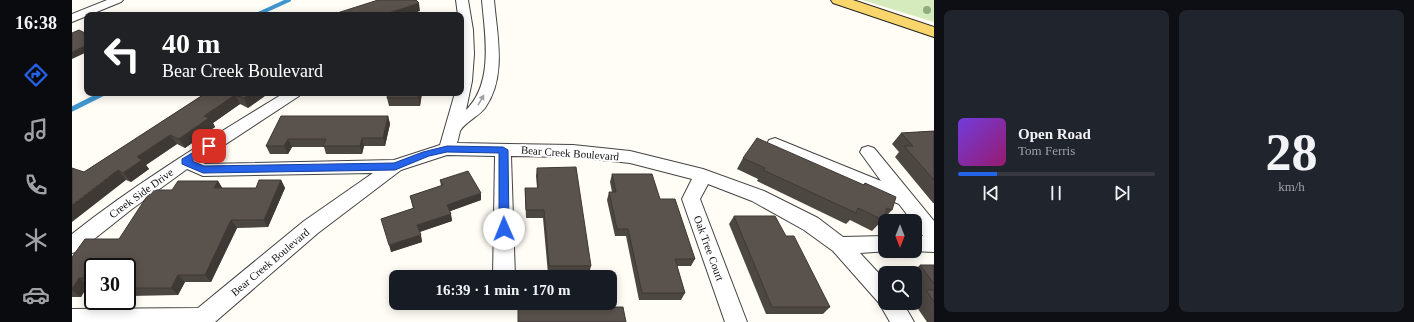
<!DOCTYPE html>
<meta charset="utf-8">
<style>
body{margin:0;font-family:Georgia,serif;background:#20242c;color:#f1f3f6;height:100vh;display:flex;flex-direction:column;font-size:15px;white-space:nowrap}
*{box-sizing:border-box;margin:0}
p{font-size:13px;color:#9ea1a6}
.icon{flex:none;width:22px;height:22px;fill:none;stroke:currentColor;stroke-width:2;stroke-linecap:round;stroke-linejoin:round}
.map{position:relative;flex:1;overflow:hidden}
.panel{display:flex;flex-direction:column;gap:10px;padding:10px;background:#0d0f14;width:480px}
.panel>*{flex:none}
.top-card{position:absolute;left:12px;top:12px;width:380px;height:84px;border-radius:8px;box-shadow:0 2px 10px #0003;background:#202124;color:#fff;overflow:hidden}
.needle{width:26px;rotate:180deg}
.fabs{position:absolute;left:806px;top:214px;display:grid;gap:8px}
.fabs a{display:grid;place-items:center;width:44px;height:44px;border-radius:8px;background:#171b24;box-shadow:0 2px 10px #0003;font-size:20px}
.speed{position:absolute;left:12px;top:258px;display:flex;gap:8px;font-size:20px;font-weight:700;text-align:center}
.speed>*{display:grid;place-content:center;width:52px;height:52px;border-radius:50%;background:#171b24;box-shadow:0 2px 10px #0003;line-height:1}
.speed .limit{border:2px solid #111;border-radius:6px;background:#fff;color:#111}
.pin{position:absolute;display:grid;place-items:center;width:34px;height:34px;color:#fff;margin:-17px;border-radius:8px;box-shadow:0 2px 6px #0006}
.me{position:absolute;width:44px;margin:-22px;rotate:359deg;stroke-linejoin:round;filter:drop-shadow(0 0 3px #0008)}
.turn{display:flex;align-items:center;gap:14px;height:84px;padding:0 12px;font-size:18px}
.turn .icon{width:52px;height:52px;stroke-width:2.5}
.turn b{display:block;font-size:28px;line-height:34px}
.panel .widget{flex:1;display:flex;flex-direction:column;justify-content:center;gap:6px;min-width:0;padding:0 14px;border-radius:8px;background:#20242c}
.panel .dial{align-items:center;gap:0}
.dial b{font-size:52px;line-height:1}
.song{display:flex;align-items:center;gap:12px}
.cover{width:48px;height:48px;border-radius:6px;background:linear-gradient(135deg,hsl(260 70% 55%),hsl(320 70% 35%))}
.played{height:4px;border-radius:2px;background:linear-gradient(90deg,#2563eb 20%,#363941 20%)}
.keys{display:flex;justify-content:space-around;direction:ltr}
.panel .tiles{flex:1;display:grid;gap:10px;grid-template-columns:repeat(2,1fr)}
.trip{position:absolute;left:317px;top:270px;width:228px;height:40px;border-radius:8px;background:#171b24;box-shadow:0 2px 10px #0003;font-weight:700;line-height:40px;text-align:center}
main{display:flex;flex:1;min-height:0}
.menu{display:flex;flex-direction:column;width:72px;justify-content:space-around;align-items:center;background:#090b0e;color:#9ea1a6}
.menu .icon{width:28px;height:28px}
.menu .selected{color:#2563eb}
.menu b{font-size:18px;color:#f1f3f6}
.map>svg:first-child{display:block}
.green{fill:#d5ebbd}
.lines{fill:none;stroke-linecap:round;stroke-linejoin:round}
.stream-far1{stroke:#3f96cf;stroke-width:4}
.stream{stroke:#3f96cf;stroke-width:5}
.minor-casing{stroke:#444;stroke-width:2}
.major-casing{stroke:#222;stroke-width:2}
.minor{fill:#fff;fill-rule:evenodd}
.major{fill:#f9d66b;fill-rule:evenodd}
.tree{fill:#8dad7f}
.wall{fill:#4d4742}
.shaded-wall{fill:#3f3936}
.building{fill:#5a524d;stroke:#3f3936}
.oneway{fill:#a0a0a0}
.route{fill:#2563eb;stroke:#184099}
.labels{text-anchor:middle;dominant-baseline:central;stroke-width:4;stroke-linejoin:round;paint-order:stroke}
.street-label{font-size:11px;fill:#111;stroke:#fff}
</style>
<main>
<nav class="menu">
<b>16:38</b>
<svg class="icon selected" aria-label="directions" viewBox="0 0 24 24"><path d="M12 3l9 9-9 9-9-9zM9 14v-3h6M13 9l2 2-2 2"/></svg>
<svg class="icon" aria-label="music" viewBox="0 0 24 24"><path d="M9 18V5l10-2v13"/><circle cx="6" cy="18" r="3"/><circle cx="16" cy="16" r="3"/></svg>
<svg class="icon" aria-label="phone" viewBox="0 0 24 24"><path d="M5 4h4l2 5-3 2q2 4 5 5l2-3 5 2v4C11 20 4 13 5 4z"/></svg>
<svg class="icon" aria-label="climate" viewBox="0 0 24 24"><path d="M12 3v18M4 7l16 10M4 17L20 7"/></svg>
<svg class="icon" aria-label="car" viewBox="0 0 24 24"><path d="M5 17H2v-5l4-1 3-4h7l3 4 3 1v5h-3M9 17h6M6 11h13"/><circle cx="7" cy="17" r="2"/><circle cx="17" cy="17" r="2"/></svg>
</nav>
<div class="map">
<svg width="862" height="322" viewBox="0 0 862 322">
<rect width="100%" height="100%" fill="#fffdf5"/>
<!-- green -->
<path class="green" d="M790,0H862V22Z"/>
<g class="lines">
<!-- stream-far1 -->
<path class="stream-far1" d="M184,15L217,0"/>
<!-- stream -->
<path class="stream" d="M0,109L32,93"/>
<!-- minor casing -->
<g class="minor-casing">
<g id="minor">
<path d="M35,0H51L49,2L0,22V14Z"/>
<path d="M384,0H396L401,30L402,54L400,81L394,110C422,83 413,35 410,0H422C425,35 435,77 413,108C406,117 393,122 388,131C387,135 386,140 385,143L501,145L558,151L631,169L692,191L746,218L771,237L813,236V251H817L788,253L813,280V303H831L842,322H818L807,303L761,251L732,230L680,201L636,184L628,199L675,322H653L610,199L620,179L558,163L501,157L439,156L443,277H421L423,156L375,155L329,170L246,233L143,322H0V309L126,308L232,221L301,173L131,176L115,169L60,209L7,251L0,253V234C67,181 139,138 212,93H229L227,96L128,161L133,164L322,160L368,145L383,93H389V15H386Z"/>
<path d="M703,138L809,181L788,152L790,148L796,146L802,148L862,221V252L839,251H843V236H851L843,225V221H840L827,204L697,148L695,144L697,140Z"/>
</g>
</g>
<!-- major casing -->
<g class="major-casing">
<path id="major" d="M759,0H781L862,27V37L761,3Z"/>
</g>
<!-- minor -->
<use href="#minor" class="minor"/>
<!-- major -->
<use href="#major" class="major"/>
</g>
<!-- trees -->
<circle class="tree" cx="855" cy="10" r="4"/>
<!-- wall -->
<g class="wall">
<path d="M134,93H197L176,108L168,104L141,123L143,127L113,148L105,144L74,165L77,169L59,182L54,180L12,172Z"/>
<path d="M310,93H350L348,106H317L315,98L316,95H310Z"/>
<path d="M209,116H316L318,124L313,146H292L290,154H254L252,147H220L216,154H198L194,146Z"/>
<path d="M862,131V203H861L823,157L827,152L820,144L829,133Z"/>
<path d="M671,158L791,185L793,183L820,210L800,231L778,220L774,224L685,181L686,179L665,169Z"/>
<path d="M465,168L519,266L517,274H476L471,218H454L453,196V188H465L464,176Z"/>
<path d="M540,174L588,199L623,259L619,266H605L613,293L609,300H567L554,236H543L535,200L537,192H540L538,182Z"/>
<path d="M209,180L213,188L196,227L165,228L139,282H113L106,295L59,296L55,292V267H21V285H16L9,297H0V257L47,239L146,181L150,188H184Z"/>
<path d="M368,180L409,200L378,211L380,221L348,232L350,242L319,252L341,209L338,196L369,186Z"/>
<path d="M662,216L714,236L758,307L751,314H694L657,224Z"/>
<path d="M848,265H862V322H855L842,303H843V298L848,294L843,286V273H839Z"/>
</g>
<!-- shaded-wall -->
<g class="shaded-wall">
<path d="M347,3L348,11L337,15H310Z"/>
<path d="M15,45V52L0,59V52Z"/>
<path d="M179,93H197L176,108L172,98Z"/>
<path d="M347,93H350L348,106L346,98Z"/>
<path d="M163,95L168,104L141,123L143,127L113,148L107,139L132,116Z"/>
<path d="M316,116L318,124L313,146L311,138Z"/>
<path d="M98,135L105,144L74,165L77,169L59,182L51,173L65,157Z"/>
<path d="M290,138L292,146L290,154L288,146Z"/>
<path d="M216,139L220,147L216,154L212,146Z"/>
<path d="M46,170L54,180L0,222V205Z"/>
<path d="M209,180L213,188L196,227L192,220Z"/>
<path d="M146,181L151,189L142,188Z"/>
<path d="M409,193V200L376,212L375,205Z"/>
<path d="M379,214L380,221L347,232L345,225Z"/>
<path d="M159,220L165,228L139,282L133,275Z"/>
<path d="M349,235L350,242L319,252L317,245Z"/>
<path d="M106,275L113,282L106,295L99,288Z"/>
<path d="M7,278L16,285L9,297L0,290V289Z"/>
</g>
<!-- building -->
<g class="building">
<path d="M306,0H344L347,3L310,15H259Z"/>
<path d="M7,30L15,34V45L0,52V33Z"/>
<path d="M134,93H179L172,98L163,95L132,116L137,118L107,139L98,135L65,157L70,160L51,173L46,170L0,205V168L12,172Z"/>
<path d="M316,93H347L346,98H315Z"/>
<path d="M209,116H316L311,138H290L288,146H251L254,139H216L212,146H194Z"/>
<path d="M862,131V180L832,146H841L829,133Z"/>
<path d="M685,138L792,185L793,183L824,197L820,210L815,208L811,220L786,208L784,213L691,170L693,168L671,158Z"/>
<path d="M504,167L519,266H477L472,210H454L453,188H466L465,168Z"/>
<path d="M396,171L409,193L375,205L379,214L345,225L349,235L317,245L309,219L342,208L338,196L371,185L368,180Z"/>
<path d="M540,174H580L588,199H603L623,259H603L613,293H570L556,229H545L537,192H544Z"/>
<path d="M187,180H209L192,220H159L133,275H106L99,288H55V282L58,278H55V267H21V278H7L0,289V257L13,239H47L79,190H100L106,181H146L142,188H184Z"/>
<path d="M662,216H703L714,236H722L758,307H700Z"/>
<path d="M848,265H862V284Z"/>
<path d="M854,290H862V302Z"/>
<path d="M446,307H551L554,322H446Z"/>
</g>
<!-- one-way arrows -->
<defs><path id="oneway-solid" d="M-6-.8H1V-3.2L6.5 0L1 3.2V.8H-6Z"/></defs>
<use class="oneway" href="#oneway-solid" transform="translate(409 100) rotate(-60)"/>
<!-- route -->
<path class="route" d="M137,143L141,146L140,148L120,161L132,166L322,163L351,152L375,146L431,147L436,150L437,229L432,234L427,229V153L375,152L357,156L323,170L131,173L110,164V159Z"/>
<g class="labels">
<!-- street labels -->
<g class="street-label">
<text transform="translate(498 153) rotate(4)">Bear Creek Boulevard</text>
<text transform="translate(69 193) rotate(-36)">Creek Side Drive</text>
<text transform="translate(637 248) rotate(70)">Oak Tree Court</text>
<text transform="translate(198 262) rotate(-40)">Bear Creek Boulevard</text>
</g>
</g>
</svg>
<div class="fabs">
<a><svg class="needle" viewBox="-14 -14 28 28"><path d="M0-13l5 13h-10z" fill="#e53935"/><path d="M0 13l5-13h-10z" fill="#9ea1a6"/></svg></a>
<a><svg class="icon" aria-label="search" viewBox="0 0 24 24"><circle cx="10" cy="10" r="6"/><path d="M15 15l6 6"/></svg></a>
</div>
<div class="speed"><div class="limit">30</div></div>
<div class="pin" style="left:137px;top:146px;background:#d93025"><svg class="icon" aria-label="arrive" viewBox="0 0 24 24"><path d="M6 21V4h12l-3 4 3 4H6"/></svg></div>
<svg class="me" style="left:432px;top:229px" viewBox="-20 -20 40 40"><circle r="19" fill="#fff"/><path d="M0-13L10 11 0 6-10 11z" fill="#2563eb"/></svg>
<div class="trip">16:39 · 1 min · 170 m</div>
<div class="top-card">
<div class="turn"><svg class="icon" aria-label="left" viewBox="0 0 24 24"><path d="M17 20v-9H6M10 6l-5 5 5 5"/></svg><div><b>40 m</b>Bear Creek Boulevard</div></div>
</div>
</div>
<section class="panel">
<div class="tiles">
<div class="widget">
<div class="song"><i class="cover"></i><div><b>Open Road</b><p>Tom Ferris</p></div></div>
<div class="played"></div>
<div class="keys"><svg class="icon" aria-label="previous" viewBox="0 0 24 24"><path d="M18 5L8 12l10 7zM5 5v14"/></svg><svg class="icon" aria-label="pause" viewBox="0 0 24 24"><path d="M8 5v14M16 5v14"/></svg><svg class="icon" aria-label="next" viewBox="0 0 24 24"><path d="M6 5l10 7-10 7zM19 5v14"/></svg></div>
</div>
<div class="widget dial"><b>28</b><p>km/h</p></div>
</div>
</section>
</main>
